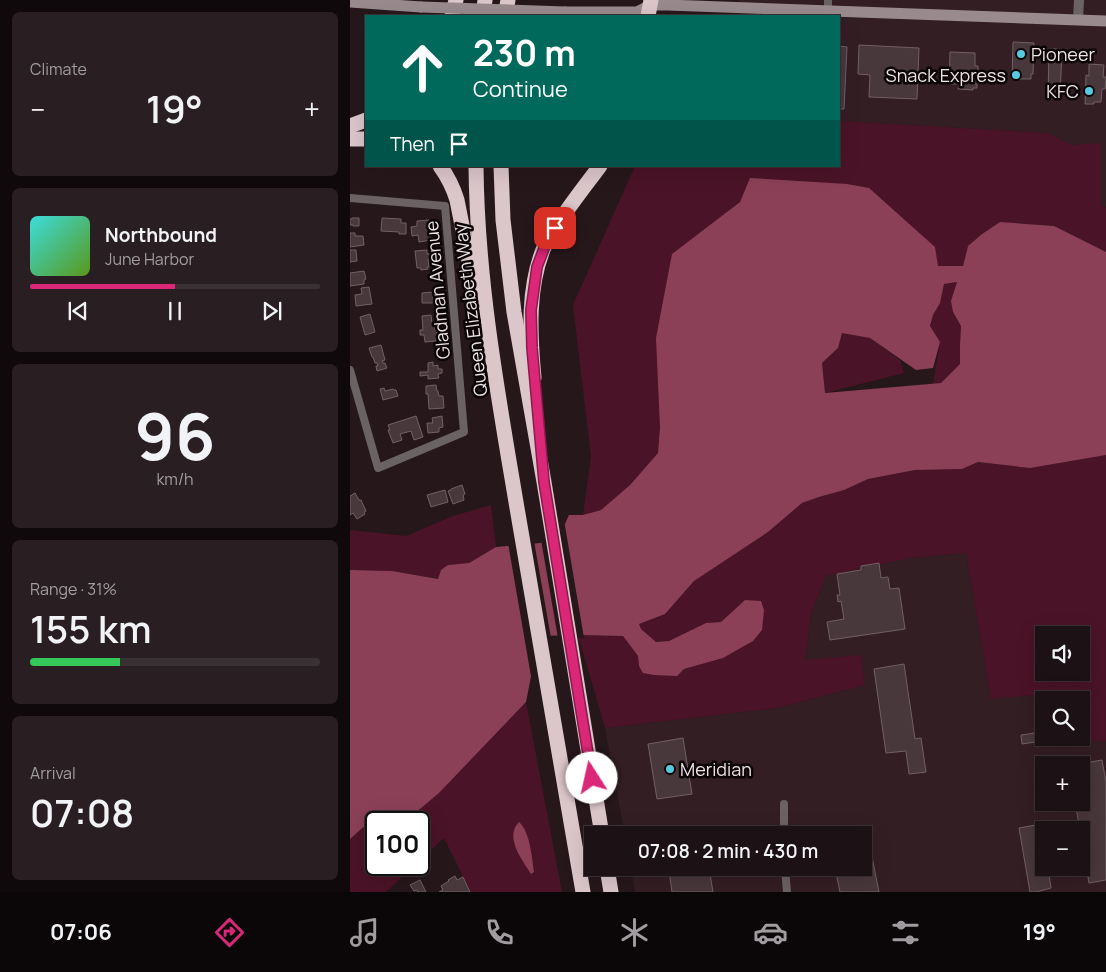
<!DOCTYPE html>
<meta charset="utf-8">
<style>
body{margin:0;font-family:Manrope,sans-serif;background:#291f22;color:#f1f3f6;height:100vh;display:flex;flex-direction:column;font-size:19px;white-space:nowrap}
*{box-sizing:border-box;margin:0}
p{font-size:16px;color:#a09da0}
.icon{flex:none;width:28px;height:28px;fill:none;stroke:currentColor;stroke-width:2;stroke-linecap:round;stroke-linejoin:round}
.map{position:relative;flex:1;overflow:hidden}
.details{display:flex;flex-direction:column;gap:12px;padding:12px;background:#0f090b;width:350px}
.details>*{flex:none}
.guide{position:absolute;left:15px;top:15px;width:475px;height:152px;border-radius:0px;box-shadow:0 5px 20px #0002,0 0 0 1px #3a3134;background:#00695c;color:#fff;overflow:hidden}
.tools{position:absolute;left:685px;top:626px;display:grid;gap:10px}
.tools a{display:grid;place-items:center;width:55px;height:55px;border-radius:0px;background:#1c1114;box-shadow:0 5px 20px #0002,0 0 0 1px #3a3134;font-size:25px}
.speed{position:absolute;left:15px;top:811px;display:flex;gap:10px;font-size:25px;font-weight:700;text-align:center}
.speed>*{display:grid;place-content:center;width:65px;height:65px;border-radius:50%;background:#1c1114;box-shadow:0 5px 20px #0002,0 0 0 1px #3a3134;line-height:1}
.speed .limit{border:2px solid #111;border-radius:8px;background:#fff;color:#111}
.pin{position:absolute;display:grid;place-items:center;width:42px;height:42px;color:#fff;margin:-21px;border-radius:10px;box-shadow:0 2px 8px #0006}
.me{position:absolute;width:55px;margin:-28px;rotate:350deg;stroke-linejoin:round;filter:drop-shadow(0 0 4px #0008)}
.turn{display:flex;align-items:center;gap:18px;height:105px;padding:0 25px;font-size:22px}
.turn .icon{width:65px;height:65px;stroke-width:2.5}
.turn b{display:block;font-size:35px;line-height:42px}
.then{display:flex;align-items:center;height:48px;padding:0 25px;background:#0003;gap:10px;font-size:19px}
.big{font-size:38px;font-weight:600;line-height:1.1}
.details .tile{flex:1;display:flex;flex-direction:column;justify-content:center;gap:8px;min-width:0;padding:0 18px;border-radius:8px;background:#291f22}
.details .dial{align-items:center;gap:0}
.dial b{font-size:65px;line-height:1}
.song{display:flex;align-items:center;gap:15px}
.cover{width:60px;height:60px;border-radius:8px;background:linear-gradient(135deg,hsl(180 70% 55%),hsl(90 70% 35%))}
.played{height:5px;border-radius:2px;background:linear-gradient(90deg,#db2777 50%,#3a3134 50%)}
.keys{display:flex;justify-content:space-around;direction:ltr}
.heat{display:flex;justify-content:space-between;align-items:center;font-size:28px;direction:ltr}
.charge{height:8px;border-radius:4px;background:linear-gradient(90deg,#34c759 31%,#3a3134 0)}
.trip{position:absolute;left:234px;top:826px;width:288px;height:50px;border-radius:0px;background:#1c1114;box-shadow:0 5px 20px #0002,0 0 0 1px #3a3134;font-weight:600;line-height:50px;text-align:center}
.tab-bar{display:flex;height:80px;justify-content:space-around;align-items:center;background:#0b0708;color:#a09da0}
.tab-bar .icon{width:35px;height:35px}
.tab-bar .selected{color:#db2777}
.tab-bar b{font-size:22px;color:#f1f3f6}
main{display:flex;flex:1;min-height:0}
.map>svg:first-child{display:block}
.built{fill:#331e23;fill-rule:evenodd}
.green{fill:#4b1327;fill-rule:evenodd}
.water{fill:#8b4057;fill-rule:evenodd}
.pier{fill:#26171b}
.building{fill:#48373b;stroke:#726064}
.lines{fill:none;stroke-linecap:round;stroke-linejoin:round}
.minor{stroke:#6b6264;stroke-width:8}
.tertiary{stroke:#6b6264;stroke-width:10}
.secondary{stroke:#988a8d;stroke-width:11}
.motorway{stroke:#dbc6ca;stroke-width:15}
.secondary-bridge{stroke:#988a8d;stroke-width:11}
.route-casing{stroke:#8e194d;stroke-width:12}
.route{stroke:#db2777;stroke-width:9}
.poi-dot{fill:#56c9e0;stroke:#0b0506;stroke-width:2}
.labels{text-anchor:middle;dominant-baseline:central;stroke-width:5;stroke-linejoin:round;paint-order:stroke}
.poi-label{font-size:18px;fill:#ede2e5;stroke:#0b0506;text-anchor:start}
.street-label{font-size:18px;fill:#ede2e5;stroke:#0b0506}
</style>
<main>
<section class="details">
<div class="tile"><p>Climate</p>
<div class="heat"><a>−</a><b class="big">19°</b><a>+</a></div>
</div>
<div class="tile">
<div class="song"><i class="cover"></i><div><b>Northbound</b><p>June Harbor</p></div></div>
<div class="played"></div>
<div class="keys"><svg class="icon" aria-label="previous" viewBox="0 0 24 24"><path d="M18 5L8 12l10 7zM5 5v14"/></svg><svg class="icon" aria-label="pause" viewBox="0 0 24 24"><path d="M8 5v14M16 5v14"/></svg><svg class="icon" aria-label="next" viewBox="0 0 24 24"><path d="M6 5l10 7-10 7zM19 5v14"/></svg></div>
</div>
<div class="tile dial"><b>96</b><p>km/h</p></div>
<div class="tile"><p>Range · 31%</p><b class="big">155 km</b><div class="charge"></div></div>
<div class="tile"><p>Arrival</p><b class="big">07:08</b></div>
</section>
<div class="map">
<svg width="756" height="892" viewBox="0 0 756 892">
<rect width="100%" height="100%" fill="#26171b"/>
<!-- built -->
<g class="built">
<path d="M389,0H756V208L751,205L750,144L722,145L697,133L489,121V16H392Z"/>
<path d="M616,553L641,698L695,694L699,700H694V738H722L724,740L756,741V892H285L281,868H512V835H275L255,728L427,708L515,685L511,655L455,661L461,613L476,576L560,558ZM694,765H731V802H694ZM694,830H731V868H694Z"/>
</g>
<!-- green -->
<g class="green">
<path d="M489,121L697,133L722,145L751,143V205L756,208V252L704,226L650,222L632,234L618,246L613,266H588L400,178L390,202L322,255L308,453L280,485L251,510L233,515L241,457L223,305L285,166H489Z"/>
<path d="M607,282L603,312L611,326L610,345V364L591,383L583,384L590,342L580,326L583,315L590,303L594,284Z"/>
<path d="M492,332L520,338L550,360L554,373L475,393L472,363L488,348Z"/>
<path d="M756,455V741L724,740L722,738H731V700H699L694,694L641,699L616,553L560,558L476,576L461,613L455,660L511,655L515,685L427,708L255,728L228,635L273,636L288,656L289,666L327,676L334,669L373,658L395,600L371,622L356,623L319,641L306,642L291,629L289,624L315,614L344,581L418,532L452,503L469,497L494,490L518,479L565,470L612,469L628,462L680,468ZM694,635H731V672H694Z"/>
<path d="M141,505L146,547L119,563L98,565L89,579L42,571L0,570V530L56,536L103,516Z"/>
<path d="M176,702L212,892H121L94,838L69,861V822H26V865H65L36,892H0V839L19,822L64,814L89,793Z"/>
</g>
<!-- water -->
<g class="water">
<path d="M400,178L497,184L519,188L585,247L588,266H613L618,246L632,234L650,222L704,226L756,252V455L680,468L628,462L612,469L565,470L518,479L494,490L469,497L452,503L418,532L344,581L315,614L289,624L291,629L306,642L319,641L356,623L371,622L395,600L411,601L414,610L412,630L403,641L373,658L334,669L327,676L304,675L293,673L289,666L288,656L273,636L228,635L189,636L176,702L89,793L64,814L19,822L0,839V570L42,571L88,579L91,570L98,565L119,563L146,547L190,543L209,537L219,515H233L251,510L280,485L308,453L310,427L306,338L322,254L390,202ZM607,282L601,301L603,312L611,326L610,345V364L591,383L475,393L472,363L488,348L492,333L520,338L566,370L583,368L590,342L580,326L583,315L590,303L594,284Z"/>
<path d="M169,822C180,831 182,858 184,872L181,874C172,860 154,837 169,822Z"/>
</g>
<!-- pier -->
<g class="pier">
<path d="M214,520L234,638H208L191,540L207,535Z"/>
<path d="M184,541L201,638L191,639L182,682L158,543Z"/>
</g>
<!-- building -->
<g class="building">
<path d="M663,42L684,43L683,74H681V79H662Z"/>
<path d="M509,45L569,48L567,99L519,97L520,75L508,74Z"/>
<path d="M489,46L497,47L494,109H489Z"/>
<path d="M699,49H712L710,98H698Z"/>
<path d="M600,52L625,53V66H628V73H625V84H627V88H623V90L608,89L609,84H599Z"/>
<path d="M739,64L754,65L753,77H756L755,89H752L751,102H744V104H735L736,75L739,76Z"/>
<path d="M2,218H9V226H3V225H0V219H2Z"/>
<path d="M32,218L51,219V223H56V234H49V232L31,231Z"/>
<path d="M79,220L81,240L69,242L68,235L62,236L61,227L67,226V221Z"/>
<path d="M0,233H5V236H13L14,245L0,247Z"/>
<path d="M0,250H6L7,261L0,262Z"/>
<path d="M77,250V254H80V259H78L79,267H77L78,269L71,270V268H67L65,251Z"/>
<path d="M14,271L16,279L14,280V284L0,286V273Z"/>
<path d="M19,287L22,304L6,306L5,295L12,294L11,288Z"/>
<path d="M83,292V303H72V293Z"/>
<path d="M20,314L25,332L15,335L10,317Z"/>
<path d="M81,315L82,323H85V330H87L86,341L75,342L74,335H70V330H73L72,316Z"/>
<path d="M31,345L35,360L32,361L33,363H35L37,368L27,371L26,366H28L27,363H25L23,357H22L19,348Z"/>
<path d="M83,362V366L88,365V369H92V373L88,374L89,378L78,379V375L70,376V372H78V363Z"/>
<path d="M86,385L87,391H88L89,396H93L94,408L79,409L78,394H76V386Z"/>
<path d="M34,388L35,391L43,389L44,390H46L48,396L33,400L30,389Z"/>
<path d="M66,416L73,437L64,440L61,431L50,434L52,440L43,443L38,430H40L38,425Z"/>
<path d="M92,416L93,427L89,428V432L78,433L77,423H83L82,418Z"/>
<path d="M112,485L115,494L113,495L114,500L103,504L98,491L101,490V489Z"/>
<path d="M95,490L98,502L81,507L77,495Z"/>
<path d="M5,493L9,500H11L16,511L14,512L15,514L7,519L3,513L0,515V496Z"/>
<path d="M529,563L531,578L538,577L540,589L549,588L555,629L480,640L477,622L494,619L491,601L488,602L487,595H490L487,574L511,570V566Z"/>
<path d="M554,664L565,739L571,738L576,772L559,774L556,751L536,753L524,669Z"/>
<path d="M691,732L692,741L672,744L671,735Z"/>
<path d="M333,738L342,794L307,799L298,744Z"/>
<path d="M752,760L756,782V880L739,883L731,837V830H730L725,802H731V765H723Z"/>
<path d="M691,824L694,842V868H698L701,888L686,892H680L669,828Z"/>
<path d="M519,842L529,892H490L485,868H512V843Z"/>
<path d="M338,868H359L363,892H322L319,871Z"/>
<path d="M712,868H726L727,872L713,875Z"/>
<path d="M105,876L107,880L113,877L120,892H89L93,890L91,886L99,881L98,880Z"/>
<path d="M70,880L76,892H68L67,890L64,891L60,885Z"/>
</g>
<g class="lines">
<!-- minor -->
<g class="minor">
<path d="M478,10V0"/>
<path d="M0,198L95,206L114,432L28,468L0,370"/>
<path d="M434,804V835"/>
<path d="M435,868L437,892"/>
</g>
<!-- tertiary -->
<path class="tertiary" d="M728,20L729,0"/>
<!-- secondary -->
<g class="secondary">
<path d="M0,2L71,7"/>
<path d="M215,12H287L301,5H317L756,21"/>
</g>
<!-- motorway -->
<g class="motorway">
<path d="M102,16L106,0"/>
<path d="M133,16L135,0"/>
<path d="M155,16L158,0"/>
<path d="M298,16L301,0"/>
<path d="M0,126L16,120"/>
<path d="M0,139H16"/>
<path d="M90,166C98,177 103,187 107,200L127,301"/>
<path d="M126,166C127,281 148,395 167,508C188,636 210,764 233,892"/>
<path d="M151,166L153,220L164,312L194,482L252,835"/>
<path d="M184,378C180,334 177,286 195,245C198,238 203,232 207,225C220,205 235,186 250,166"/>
<path d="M257,868L261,892"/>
</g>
<!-- secondary-bridge -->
<path class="secondary-bridge" d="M71,7L215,12"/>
</g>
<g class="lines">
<!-- route casing -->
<g class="route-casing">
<path id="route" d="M205,228L196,243L187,267L181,310L182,348L194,482L242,778"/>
</g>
<!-- route -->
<use href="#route" class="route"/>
</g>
<!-- markers -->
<g class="poi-dot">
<circle cx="671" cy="54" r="5"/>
<circle cx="666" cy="75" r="5"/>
<circle cx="739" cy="91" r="5"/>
<circle cx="320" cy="769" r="5"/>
</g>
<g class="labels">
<!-- poi labels -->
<g class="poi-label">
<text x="681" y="54">Pioneer</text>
<text x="656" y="75" text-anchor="end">Snack Express</text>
<text x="729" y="91" text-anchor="end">KFC</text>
<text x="330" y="769">Meridian</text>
</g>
<!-- street labels -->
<g class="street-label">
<text transform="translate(87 290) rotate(-95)">Gladman Avenue</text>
<text transform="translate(120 310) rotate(-97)">Queen Elizabeth Way</text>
</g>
</g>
</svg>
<div class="tools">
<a><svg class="icon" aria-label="sound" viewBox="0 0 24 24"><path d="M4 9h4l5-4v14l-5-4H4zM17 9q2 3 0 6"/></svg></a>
<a><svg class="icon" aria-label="search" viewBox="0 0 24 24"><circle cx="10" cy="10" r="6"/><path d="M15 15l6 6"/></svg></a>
<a>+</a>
<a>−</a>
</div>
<div class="speed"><div class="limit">100</div></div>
<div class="pin" style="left:205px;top:228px;background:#d93025"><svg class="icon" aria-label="arrive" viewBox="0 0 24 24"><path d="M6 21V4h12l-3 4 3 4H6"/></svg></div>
<svg class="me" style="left:242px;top:778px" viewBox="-20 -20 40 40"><circle r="19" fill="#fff"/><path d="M0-13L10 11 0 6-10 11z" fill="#db2777"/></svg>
<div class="trip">07:08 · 2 min · 430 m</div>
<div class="guide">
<div class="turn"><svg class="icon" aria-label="ahead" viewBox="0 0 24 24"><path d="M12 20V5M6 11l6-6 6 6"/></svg><div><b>230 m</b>Continue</div></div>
<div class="then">Then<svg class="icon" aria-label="arrive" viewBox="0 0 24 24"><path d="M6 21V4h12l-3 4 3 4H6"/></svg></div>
</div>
</div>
</main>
<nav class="tab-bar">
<b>07:06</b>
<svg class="icon selected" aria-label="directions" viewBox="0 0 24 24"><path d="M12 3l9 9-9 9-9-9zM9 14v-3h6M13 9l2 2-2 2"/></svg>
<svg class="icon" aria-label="music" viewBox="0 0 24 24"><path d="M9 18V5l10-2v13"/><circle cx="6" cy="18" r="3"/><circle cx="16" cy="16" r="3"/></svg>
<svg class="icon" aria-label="phone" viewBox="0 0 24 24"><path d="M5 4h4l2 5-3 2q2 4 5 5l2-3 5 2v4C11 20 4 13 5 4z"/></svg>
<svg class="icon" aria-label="climate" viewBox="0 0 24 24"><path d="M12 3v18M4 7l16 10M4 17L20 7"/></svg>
<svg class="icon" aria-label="car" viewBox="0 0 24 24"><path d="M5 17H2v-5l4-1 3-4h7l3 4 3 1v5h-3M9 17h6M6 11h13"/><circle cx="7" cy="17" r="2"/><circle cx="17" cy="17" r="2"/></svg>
<svg class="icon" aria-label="filters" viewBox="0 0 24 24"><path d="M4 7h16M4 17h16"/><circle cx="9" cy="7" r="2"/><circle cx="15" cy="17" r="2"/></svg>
<b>19°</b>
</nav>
